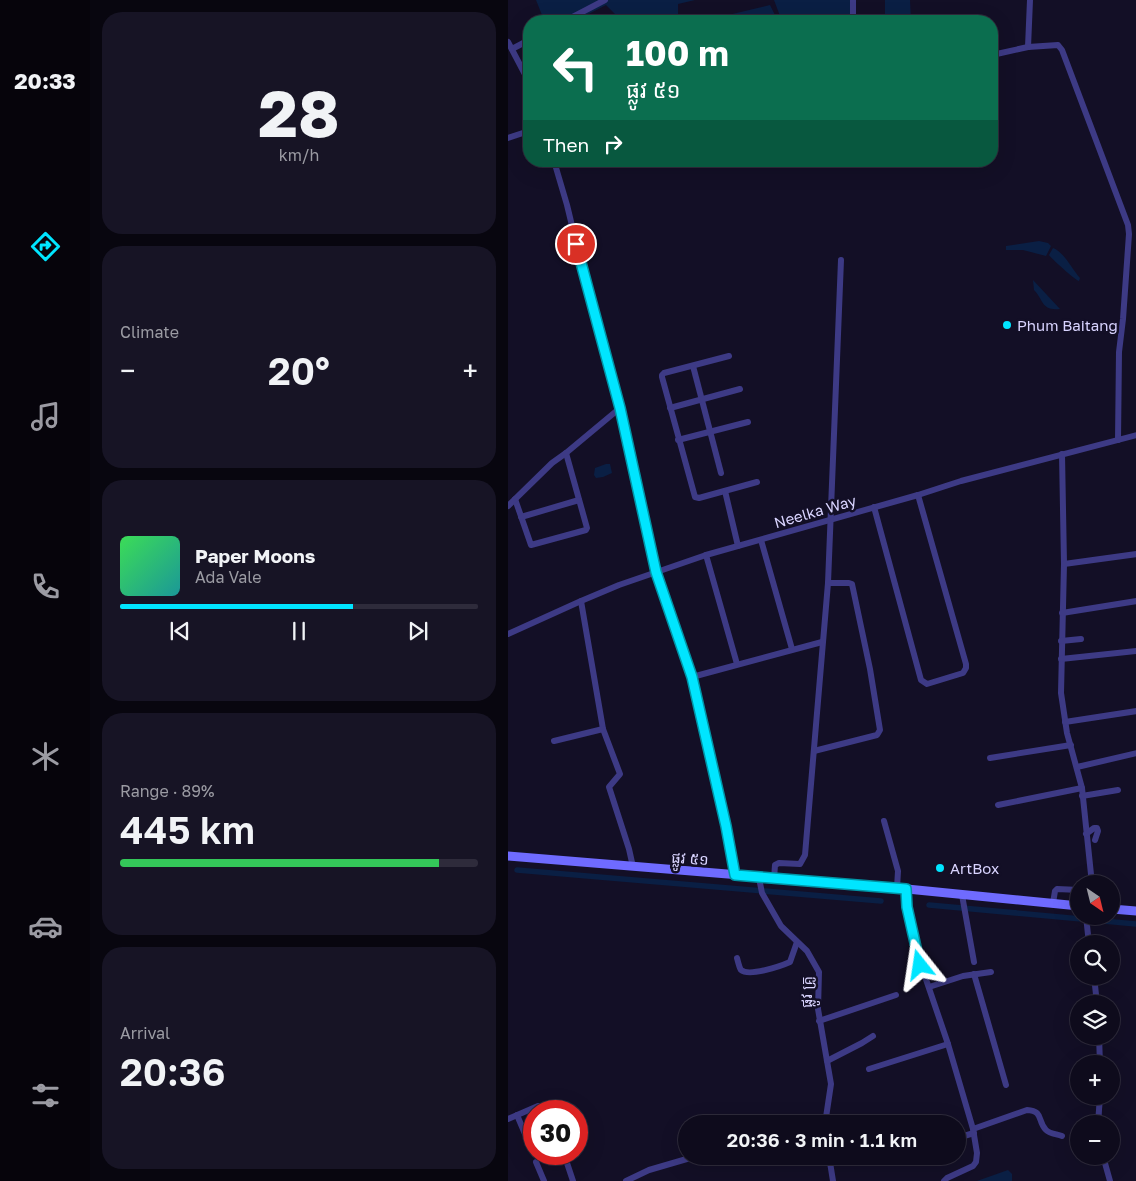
<!DOCTYPE html>
<meta charset="utf-8">
<style>
body{margin:0;font-family:"Golos Text","Noto Sans Khmer",sans-serif;background:#171425;color:#f1f3f6;height:100vh;display:flex;flex-direction:column;font-size:19px;white-space:nowrap}
*{box-sizing:border-box;margin:0}
p{font-size:16px;color:#9b9ba3}
.icon{flex:none;width:28px;height:28px;fill:none;stroke:currentColor;stroke-width:2;stroke-linecap:round;stroke-linejoin:round}
.map{position:relative;flex:1;overflow:hidden}
.panel{display:flex;flex-direction:column;gap:12px;padding:12px;background:#08060f;width:418px}
.panel>*{flex:none}
.top-card{position:absolute;left:15px;top:15px;width:475px;height:152px;border-radius:20px;box-shadow:0 5px 20px #0002,0 0 0 1px #2e2b3b;background:#0b6e4f;color:#fff;overflow:hidden}
.needle{width:32px;rotate:145deg}
.buttons{position:absolute;left:562px;top:875px;display:grid;gap:10px}
.buttons a{display:grid;place-items:center;width:50px;height:50px;border-radius:50%;background:#0e0b1c;box-shadow:0 5px 20px #0002,0 0 0 1px #2e2b3b;font-size:25px}
.speed{position:absolute;left:15px;top:1100px;display:flex;gap:10px;font-size:25px;font-weight:700;text-align:center}
.speed>*{display:grid;place-content:center;width:65px;height:65px;border-radius:50%;background:#0e0b1c;box-shadow:0 5px 20px #0002,0 0 0 1px #2e2b3b;line-height:1}
.speed .limit{border:8px solid #d22;background:#fff;color:#111}
.pin{position:absolute;display:grid;place-items:center;width:42px;height:42px;color:#fff;margin:-21px;border:2px solid #fff;border-radius:50%;box-shadow:0 1px 5px #0007}
.me{position:absolute;width:55px;margin:-28px;rotate:345deg;stroke-linejoin:round;filter:drop-shadow(0 0 4px #0008)}
.turn{display:flex;align-items:center;gap:18px;height:105px;padding:0 20px;font-size:22px}
.turn .icon{width:65px;height:65px;stroke-width:2.5}
.turn b{display:block;font-size:35px;line-height:42px}
.then{display:flex;align-items:center;height:48px;padding:0 20px;background:#0003;gap:10px;font-size:19px}
.big{font-size:38px;font-weight:600;line-height:1.1}
.panel .widget{flex:1;display:flex;flex-direction:column;justify-content:center;gap:8px;min-width:0;padding:0 18px;border-radius:20px;background:#171425}
.panel .dial{align-items:center;gap:0}
.dial b{font-size:65px;line-height:1}
.song{display:flex;align-items:center;gap:15px}
.cover{width:60px;height:60px;border-radius:8px;background:linear-gradient(135deg,hsl(130 70% 55%),hsl(180 70% 35%))}
.played{height:5px;border-radius:2px;background:linear-gradient(90deg,#00e5ff 65%,#2e2b3b 65%)}
.keys{display:flex;justify-content:space-around;direction:ltr}
.heat{display:flex;justify-content:space-between;align-items:center;font-size:28px;direction:ltr}
.charge{height:8px;border-radius:4px;background:linear-gradient(90deg,#34c759 89%,#2e2b3b 0)}
.trip{position:absolute;left:170px;top:1115px;width:288px;height:50px;border-radius:25px;background:#0e0b1c;box-shadow:0 5px 20px #0002,0 0 0 1px #2e2b3b;font-weight:600;line-height:50px;text-align:center}
main{display:flex;flex:1;min-height:0}
.tabs{display:flex;flex-direction:column;width:90px;justify-content:space-around;align-items:center;background:#06040b;color:#9b9ba3}
.tabs .icon{width:35px;height:35px}
.tabs .selected{color:#00e5ff}
.tabs b{font-size:22px;color:#f1f3f6}
.map>svg:first-child{display:block}
.water{fill:#0a1f44}
.lines{fill:none;stroke-linecap:round;stroke-linejoin:round}
.canal{stroke:#0a1f44;stroke-width:5.5}
.minor{stroke:#3d3a85;stroke-width:6}
.secondary{stroke:#6f6bff;stroke-width:9}
.route-casing{stroke:#0095a6;stroke-width:12}
.route{stroke:#00e5ff;stroke-width:9}
.poi-dot{fill:#00e5ff;stroke:#130f26;stroke-width:2}
.labels{text-anchor:middle;dominant-baseline:central;stroke-width:5;stroke-linejoin:round;paint-order:stroke}
.poi-label{font-size:15px;fill:#d9d4ff;stroke:#130f26;text-anchor:start}
.street-label{font-size:15px;fill:#d9d4ff;stroke:#130f26}
</style>
<main>
<nav class="tabs">
<b>20:33</b>
<svg class="icon selected" aria-label="directions" viewBox="0 0 24 24"><path d="M12 3l9 9-9 9-9-9zM9 14v-3h6M13 9l2 2-2 2"/></svg>
<svg class="icon" aria-label="music" viewBox="0 0 24 24"><path d="M9 18V5l10-2v13"/><circle cx="6" cy="18" r="3"/><circle cx="16" cy="16" r="3"/></svg>
<svg class="icon" aria-label="phone" viewBox="0 0 24 24"><path d="M5 4h4l2 5-3 2q2 4 5 5l2-3 5 2v4C11 20 4 13 5 4z"/></svg>
<svg class="icon" aria-label="climate" viewBox="0 0 24 24"><path d="M12 3v18M4 7l16 10M4 17L20 7"/></svg>
<svg class="icon" aria-label="car" viewBox="0 0 24 24"><path d="M5 17H2v-5l4-1 3-4h7l3 4 3 1v5h-3M9 17h6M6 11h13"/><circle cx="7" cy="17" r="2"/><circle cx="17" cy="17" r="2"/></svg>
<svg class="icon" aria-label="filters" viewBox="0 0 24 24"><path d="M4 7h16M4 17h16"/><circle cx="9" cy="7" r="2"/><circle cx="15" cy="17" r="2"/></svg>
</nav>
<section class="panel">
<div class="widget dial"><b>28</b><p>km/h</p></div>
<div class="widget"><p>Climate</p>
<div class="heat"><a>−</a><b class="big">20°</b><a>+</a></div>
</div>
<div class="widget">
<div class="song"><i class="cover"></i><div><b>Paper Moons</b><p>Ada Vale</p></div></div>
<div class="played"></div>
<div class="keys"><svg class="icon" aria-label="previous" viewBox="0 0 24 24"><path d="M18 5L8 12l10 7zM5 5v14"/></svg><svg class="icon" aria-label="pause" viewBox="0 0 24 24"><path d="M8 5v14M16 5v14"/></svg><svg class="icon" aria-label="next" viewBox="0 0 24 24"><path d="M6 5l10 7-10 7zM19 5v14"/></svg></div>
</div>
<div class="widget"><p>Range · 89%</p><b class="big">445 km</b><div class="charge"></div></div>
<div class="widget"><p>Arrival</p><b class="big">20:36</b></div>
</section>
<div class="map">
<svg width="629" height="1181" viewBox="0 0 629 1181">
<rect width="100%" height="100%" fill="#130f26"/>
<!-- water -->
<g class="water">
<path d="M28,0H187L170,4V21H114L98,5L67,21H39L36,20Z"/>
<path d="M266,0H343V21H216V16L262,5L269,19L272,16Z"/>
<path d="M377,0H402L403,21H377Z"/>
<path d="M531,241L540,243L543,246L538,256L515,250H498V246Z"/>
<path d="M545,248C556,252 564,269 572,278L571,281C566,279 544,259 541,255Z"/>
<path d="M525,280L552,309C533,311 536,300 526,290Z"/>
<path d="M98,464H102L104,473L95,477L88,478L86,475L87,468Z"/>
<path d="M500,1170L504,1174V1181H469Z"/>
</g>
<g class="lines">
<!-- canal -->
<g class="canal">
<path d="M9,870L373,901"/>
<path d="M421,905L629,924"/>
</g>
<!-- minor -->
<g class="minor">
<path d="M57,21L97,0"/>
<path d="M345,21V0"/>
<path d="M0,42L21,82"/>
<path d="M520,47L522,0"/>
<path d="M4,49L21,40"/>
<path d="M484,55L520,47L550,45L554,50L620,225L621,234L615,319L611,352L610,440"/>
<path d="M0,138L21,131"/>
<path d="M46,161L59,205L73,263L112,408L148,572L184,677L215,809L225,859L227,875"/>
<path d="M221,356L156,373L154,375V377L187,497L191,498L249,482"/>
<path d="M185,366L213,473"/>
<path d="M162,408L232,389"/>
<path d="M170,440L240,422"/>
<path d="M554,454L556,564L553,693L559,733L574,788L584,884"/>
<path d="M217,491L230,546"/>
<path d="M7,499L23,545L78,530L79,528L58,453"/>
<path d="M0,506L44,463L58,453L112,408"/>
<path d="M366,507L413,680L419,684L455,673L458,668V664L410,495"/>
<path d="M13,517L71,500"/>
<path d="M253,540L284,649"/>
<path d="M198,555L229,664"/>
<path d="M556,564L629,554"/>
<path d="M73,601L95,729L112,774L101,787L121,849L125,867"/>
<path d="M554,613L629,601"/>
<path d="M0,634L73,601L111,585L198,555L410,495L453,481L629,435"/>
<path d="M553,641L573,639"/>
<path d="M553,659L629,651"/>
<path d="M184,677L314,642"/>
<path d="M557,722L629,711"/>
<path d="M46,741L95,729"/>
<path d="M306,751L369,735L372,730L362,669L344,584L341,583H320"/>
<path d="M482,758L563,745"/>
<path d="M569,767L629,753"/>
<path d="M574,796L610,790"/>
<path d="M490,805L574,788"/>
<path d="M376,821L390,871L389,888"/>
<path d="M578,834L586,828H589L590,831L587,840"/>
<path d="M251,878L254,893L273,926L299,951L311,972L310,1009L323,1084L317,1124"/>
<path d="M266,879L267,865L271,863L292,864L297,855L320,583L333,260"/>
<path d="M398,889L399,907L408,950L440,1044L465,1129L469,1153L468,1162L465,1166L439,1178L436,1181"/>
<path d="M454,895L466,962"/>
<path d="M545,903L547,891L549,889L571,890"/>
<path d="M578,916L581,944"/>
<path d="M229,958C230,961 231,967 233,970C241,977 273,966 282,962L289,942"/>
<path d="M466,974L498,1085"/>
<path d="M586,976L589,1004"/>
<path d="M421,987L455,976L483,972"/>
<path d="M311,1021L388,995"/>
<path d="M591,1036L592,1064"/>
<path d="M319,1061L354,1043L365,1036"/>
<path d="M361,1069L440,1044"/>
<path d="M9,1115L20,1141L26,1144"/>
<path d="M0,1119L30,1106H37L40,1111"/>
<path d="M590,1124L592,1096"/>
<path d="M465,1129L519,1110C536,1111 529,1121 538,1130C542,1134 549,1134 554,1136"/>
<path d="M449,1138L466,1133"/>
<path d="M56,1154L65,1181"/>
<path d="M321,1156L325,1181"/>
<path d="M595,1156L602,1181"/>
<path d="M28,1162L36,1181"/>
<path d="M118,1181L141,1170L189,1156"/>
</g>
<!-- secondary -->
<g class="secondary">
<path d="M0,856L389,888L571,906"/>
<path d="M604,909L629,911"/>
</g>
</g>
<g class="lines">
<!-- route casing -->
<g class="route-casing">
<path id="route" d="M68,244L112,408L148,572L184,677L218,826L227,875L398,889L399,907L412,965"/>
</g>
<!-- route -->
<use href="#route" class="route"/>
</g>
<!-- markers -->
<g class="poi-dot">
<circle cx="499" cy="325" r="5"/>
<circle cx="432" cy="868" r="5"/>
</g>
<g class="labels">
<!-- poi labels -->
<g class="poi-label">
<text x="509" y="325">Phum Baitang</text>
<text x="442" y="868">ArtBox</text>
</g>
<!-- street labels -->
<g class="street-label">
<text transform="translate(307 511) rotate(-16)">Neelka Way</text>
<text transform="translate(182 858) rotate(4)">ផ្លូវ ៥១</text>
<text transform="translate(298 992) rotate(-90)">ផ្លូវ គ្រូ</text>
</g>
</g>
</svg>
<div class="buttons">
<a><svg class="needle" viewBox="-14 -14 28 28"><path d="M0-13l5 13h-10z" fill="#e53935"/><path d="M0 13l5-13h-10z" fill="#9b9ba3"/></svg></a>
<a><svg class="icon" aria-label="search" viewBox="0 0 24 24"><circle cx="10" cy="10" r="6"/><path d="M15 15l6 6"/></svg></a>
<a><svg class="icon" aria-label="layers" viewBox="0 0 24 24"><path d="M12 4l9 5-9 5-9-5zM3 14l9 5 9-5"/></svg></a>
<a>+</a>
<a>−</a>
</div>
<div class="speed"><div class="limit">30</div></div>
<div class="pin" style="left:68px;top:244px;background:#d93025"><svg class="icon" aria-label="arrive" viewBox="0 0 24 24"><path d="M6 21V4h12l-3 4 3 4H6"/></svg></div>
<svg class="me" style="left:412px;top:965px" viewBox="-20 -20 40 40"><path d="M0-17L14 15 0 8-14 15z" fill="#00e5ff" stroke="#fff" stroke-width="4"/></svg>
<div class="trip">20:36 · 3 min · 1.1 km</div>
<div class="top-card">
<div class="turn"><svg class="icon" aria-label="left" viewBox="0 0 24 24"><path d="M17 20v-9H6M10 6l-5 5 5 5"/></svg><div><b>100 m</b>ផ្លូវ ៥១</div></div>
<div class="then">Then<svg class="icon" aria-label="right" viewBox="0 0 24 24"><path d="M7 20v-9h11M14 6l5 5-5 5"/></svg></div>
</div>
</div>
</main>
